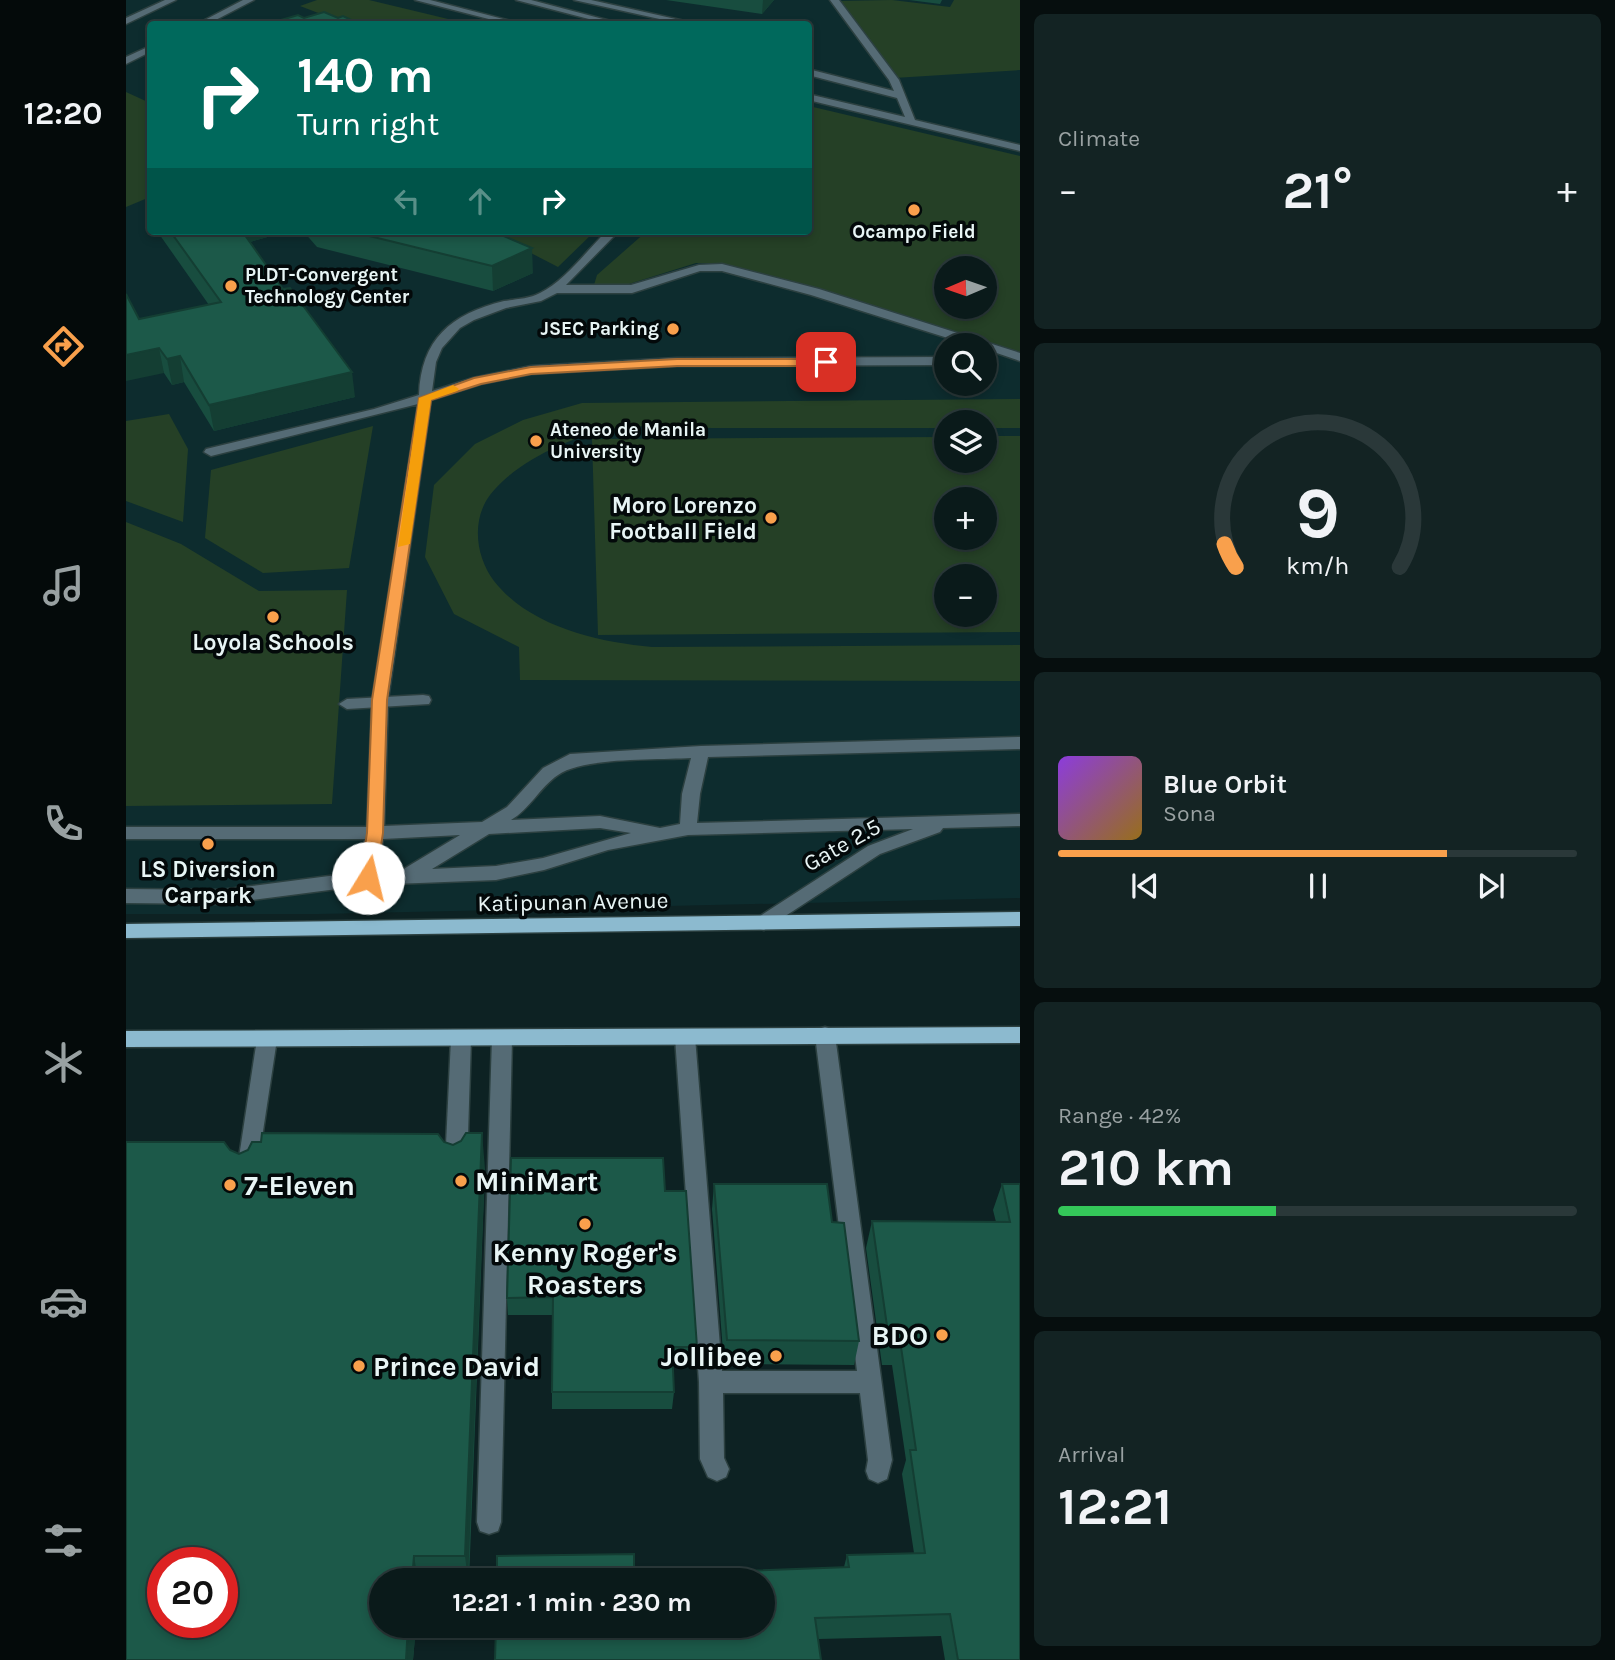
<!DOCTYPE html>
<meta charset="utf-8">
<style>
body{margin:0;font-family:Karla,sans-serif;background:#132323;color:#f1f3f6;height:100vh;display:flex;flex-direction:column;font-size:26px;white-space:nowrap}
*{box-sizing:border-box;margin:0}
p{font-size:23px;color:#99a1a2}
.icon{flex:none;width:38px;height:38px;fill:none;stroke:currentColor;stroke-width:2;stroke-linecap:round;stroke-linejoin:round}
.map{position:relative;flex:1;overflow:hidden}
.sheet{display:flex;flex-direction:column;gap:14px;padding:14px;background:#060e0e;width:595px}
.sheet>*{flex:none}
.hud{position:absolute;left:21px;top:21px;width:665px;height:214px;border-radius:7px;box-shadow:0 4px 10px #0003,0 0 0 2px #2a3839;background:#00695c;color:#fff;overflow:hidden}
.needle{width:46px;rotate:268deg}
.buttons{position:absolute;left:808px;top:256px;display:grid;gap:14px}
.buttons a{display:grid;place-items:center;width:63px;height:63px;border-radius:50%;background:#0a1a1a;box-shadow:0 4px 10px #0003,0 0 0 2px #2a3839;font-size:35px}
.speed{position:absolute;left:21px;top:1547px;display:flex;gap:14px;font-size:35px;font-weight:700;text-align:center}
.speed>*{display:grid;place-content:center;width:91px;height:91px;border-radius:50%;background:#0a1a1a;box-shadow:0 4px 10px #0003,0 0 0 2px #2a3839;line-height:1}
.speed .limit{border:10px solid #d22;background:#fff;color:#111}
.pin{position:absolute;display:grid;place-items:center;width:60px;height:60px;color:#fff;margin:-30px;border-radius:14px;box-shadow:0 4px 10px #0006}
.me{position:absolute;width:77px;margin:-38px;rotate:9deg;stroke-linejoin:round;filter:drop-shadow(0 0 5px #0008)}
.turn{display:flex;align-items:center;gap:24px;height:147px;padding:0 35px;font-size:32px}
.turn .icon{width:91px;height:91px;stroke-width:2.5}
.turn b{display:block;font-size:49px;line-height:60px}
.lanes{display:flex;align-items:center;height:66px;padding:0 35px;background:#0003;justify-content:center;gap:35px;direction:ltr}
.lanes .off{opacity:.35}
.big{font-size:52px;font-weight:700;line-height:1.1}
.sheet .card{flex:1;display:flex;flex-direction:column;justify-content:center;gap:10px;min-width:0;padding:0 24px;border-radius:10px;background:#132323}
.sheet .dial{align-items:center;gap:0}
.dial svg{height:182px;overflow:visible;fill:none;stroke:#2a3839;stroke-width:7;stroke-linecap:round;text-anchor:middle}
.dial text{fill:#f1f3f6;stroke:none}
.song{display:flex;align-items:center;gap:21px}
.cover{width:84px;height:84px;border-radius:10px;background:linear-gradient(135deg,hsl(270 70% 55%),hsl(40 70% 35%))}
.played{height:7px;border-radius:4px;background:linear-gradient(90deg,#f9a04c 75%,#2a3839 75%)}
.keys{display:flex;justify-content:space-around;direction:ltr}
.heat{display:flex;justify-content:space-between;align-items:center;font-size:38px;direction:ltr}
.charge{height:10px;border-radius:5px;background:linear-gradient(90deg,#34c759 42%,#2a3839 0)}
.trip{position:absolute;left:243px;top:1568px;width:406px;height:70px;border-radius:35px;background:#0a1a1a;box-shadow:0 4px 10px #0003,0 0 0 2px #2a3839;font-weight:700;line-height:70px;text-align:center}
main{display:flex;flex:1;min-height:0}
.menu{display:flex;flex-direction:column;width:126px;justify-content:space-around;align-items:center;background:#040a0a;color:#99a1a2}
.menu .icon{width:49px;height:49px}
.menu .selected{color:#f9a04c}
.menu b{font-size:32px;color:#f1f3f6}
.map>svg:first-child{display:block}
.built{fill:#0d2c2e;fill-rule:evenodd}
.green{fill:#254026;fill-rule:evenodd}
.lines{fill:none;stroke-linecap:round;stroke-linejoin:round}
.service-casing{stroke:#2c4040;stroke-width:3}
.pedestrian-casing{stroke:#2c4040;stroke-width:3}
.primary-casing{stroke:#2c4040;stroke-width:3}
.service{fill:#556b75;fill-rule:evenodd}
.pedestrian{fill:#556b75;fill-rule:evenodd}
.primary{fill:#8cbacf;fill-rule:evenodd}
.wall{fill:#184d3f}
.shaded-wall{fill:#143e33}
.building{fill:#1c5949;stroke:#143e33;stroke-width:2;fill-rule:evenodd}
.route{fill:#f9a04c;stroke:#a26831;stroke-width:2}
.slow{fill:#f59e0b}
.poi-dot{fill:#f9a04c;stroke:#03090a;stroke-width:2.5}
.labels{text-anchor:middle;dominant-baseline:central;stroke-width:7;stroke-linejoin:round;paint-order:stroke}
.far-poi-label{font-size:19px;font-weight:bold;fill:#e8f5f5;stroke:#03090a;text-anchor:start}
.poi-label{font-size:23px;font-weight:bold;fill:#e8f5f5;stroke:#03090a}
.street-label{font-size:23px;fill:#e8f5f5;stroke:#03090a}
.near-poi-label{font-size:28px;font-weight:bold;fill:#e8f5f5;stroke:#03090a;text-anchor:start}
</style>
<main>
<nav class="menu">
<b>12:20</b>
<svg class="icon selected" aria-label="directions" viewBox="0 0 24 24"><path d="M12 3l9 9-9 9-9-9zM9 14v-3h6M13 9l2 2-2 2"/></svg>
<svg class="icon" aria-label="music" viewBox="0 0 24 24"><path d="M9 18V5l10-2v13"/><circle cx="6" cy="18" r="3"/><circle cx="16" cy="16" r="3"/></svg>
<svg class="icon" aria-label="phone" viewBox="0 0 24 24"><path d="M5 4h4l2 5-3 2q2 4 5 5l2-3 5 2v4C11 20 4 13 5 4z"/></svg>
<svg class="icon" aria-label="climate" viewBox="0 0 24 24"><path d="M12 3v18M4 7l16 10M4 17L20 7"/></svg>
<svg class="icon" aria-label="car" viewBox="0 0 24 24"><path d="M5 17H2v-5l4-1 3-4h7l3 4 3 1v5h-3M9 17h6M6 11h13"/><circle cx="7" cy="17" r="2"/><circle cx="17" cy="17" r="2"/></svg>
<svg class="icon" aria-label="filters" viewBox="0 0 24 24"><path d="M4 7h16M4 17h16"/><circle cx="9" cy="7" r="2"/><circle cx="15" cy="17" r="2"/></svg>
</nav>
<div class="map">
<svg width="894" height="1660" viewBox="0 0 894 1660">
<rect width="100%" height="100%" fill="#0d2223"/>
<!-- built -->
<path class="built" d="M0,0H894V898L193,914H0ZM24,24H682V231H24ZM821,268H859V306H821ZM821,345H859V383H821ZM821,422H859V460H821ZM821,499H859V537H821ZM821,576H859V614H821Z"/>
<!-- green -->
<g class="green">
<path d="M191,0H243L343,24H221L174,6Z"/>
<path d="M766,0L824,7L828,0H894V70L768,78L711,1Z"/>
<path d="M0,92L24,103V197L0,207Z"/>
<path d="M683,106L894,156V355L597,264L570,263L503,284L468,285L471,275L521,231H682ZM821,268H859V306H821Z"/>
<path d="M381,231H469L432,267L374,237Z"/>
<path d="M894,399V428H859V422H821V428C743,428 665,428 587,428C555,428 517,423 486,429C446,435 381,466 360,501C346,526 351,558 368,581C404,627 472,642 526,647L894,645V681L394,680L393,647L328,614L299,557L308,485L349,444L397,420L456,403Z"/>
<path d="M43,414L62,449L57,522L0,501V421Z"/>
<path d="M247,426L223,568L137,573L79,538L85,470Z"/>
<path d="M859,436H894V632L472,635L466,439L821,437V460H859ZM821,499H859V537H821ZM821,576H859V614H821Z"/>
<path d="M0,522L55,544L133,591L221,590L206,804L0,806Z"/>
</g>
<g class="lines">
<!-- service casing -->
<g class="service-casing">
<g id="service">
<path d="M39,0H50L0,24V18Z"/>
<path d="M117,0H128L82,24H71Z"/>
<path d="M289,0H304L396,24H382Z"/>
<path d="M390,0H405L496,24H482Z"/>
<path d="M448,0H465L572,24H556Z"/>
<path d="M704,0H713L773,80L789,120L894,145V151L682,100V94L779,117L771,98L682,75V69L768,91L763,80Z"/>
<path d="M24,46V52L0,64V57Z"/>
<path d="M481,231H493L440,285H505L573,265L596,264L693,289L894,353V361L859,349V345H844L685,295L596,271H574L506,293H431L415,301L380,308L348,320L334,328L316,348L310,362L306,391L347,378L405,366L551,358L821,357V365L551,366L405,374L355,384L305,400L262,700L258,826L356,822L381,807L417,768L444,754L575,746L894,737V749L582,757L574,794L571,823L894,814V826L817,828L814,832L754,854L638,930L631,928L629,923L631,918L742,846L787,829L562,835L482,850L418,870L370,880L242,885L95,904L0,903V889L95,890L234,872L239,839H0V827H241L246,700L292,404L85,456L78,452L80,449L248,409L293,395C295,339 325,314 378,301C390,299 403,299 414,293C440,280 460,251 481,231ZM565,758L556,794L554,824L534,828L474,816L385,820C404,809 414,787 432,775C457,757 532,760 565,758ZM474,828L505,833L417,858L370,866L306,869L363,834ZM334,835L276,870L252,871L257,839Z"/>
<path d="M699,1027L706,1029L709,1035L766,1460L761,1479L752,1483L743,1479L740,1471L742,1460L734,1393H597L598,1458L603,1469L600,1477L591,1481L582,1477L574,1459L573,1382L549,1037L552,1031L559,1029L566,1031L569,1037L596,1371H731L689,1035L692,1029Z"/>
<path d="M376,1030L383,1032L386,1038L375,1522L372,1531L363,1534L354,1531L351,1522L366,1038L369,1032Z"/>
<path d="M141,1031L148,1033L151,1039L132,1164L129,1170L122,1173L115,1170L112,1164L131,1039L134,1033Z"/>
<path d="M335,1031L342,1033L345,1039L341,1166L337,1172L330,1175L323,1172L319,1166L325,1039L328,1033Z"/>
</g>
</g>
<!-- pedestrian casing -->
<g class="pedestrian-casing">
<path id="pedestrian" d="M297,695L303,696L305,700L303,704L221,709L213,704L221,699Z"/>
</g>
<!-- primary casing -->
<g class="primary-casing">
<g id="primary">
<path d="M894,912V926L0,938V924Z"/>
<path d="M894,1027V1043L0,1047V1031Z"/>
</g>
</g>
<!-- service -->
<use href="#service" class="service"/>
<!-- pedestrian -->
<use href="#pedestrian" class="pedestrian"/>
<!-- primary -->
<use href="#primary" class="primary"/>
</g>
<!-- wall -->
<g class="wall">
<path d="M540,0H648L636,14Z"/>
<path d="M783,0H816L814,4Z"/>
<path d="M31,231H163L124,242L229,397L88,431L58,382L46,385L38,373L13,319L83,305Z"/>
<path d="M177,231H366L407,273L367,291L191,247Z"/>
<path d="M318,1142L359,1169L343,1580H256L290,1626L287,1660H0L104,1150L113,1154Z"/>
<path d="M588,1184L706,1222L733,1341L728,1365L598,1364L586,1209Z"/>
<path d="M876,1184H894V1660H819L815,1636L692,1639L508,1575L718,1567L721,1555L788,1553L776,1474L780,1460L766,1365H756L740,1248L746,1221L870,1222L867,1210Z"/>
<path d="M539,1191L571,1347L569,1364H546L548,1392L546,1409H426V1315H382L381,1298Z"/>
</g>
<!-- shaded-wall -->
<g class="shaded-wall">
<path d="M637,0H648L636,14Z"/>
<path d="M111,231H163L113,245Z"/>
<path d="M406,248L407,273L367,291L366,266Z"/>
<path d="M33,348L38,373L0,381V355Z"/>
<path d="M54,356L58,382L46,385L41,359Z"/>
<path d="M226,372L229,397L88,431L83,405Z"/>
<path d="M356,1133L359,1169L342,1580L339,1556Z"/>
<path d="M288,1556L292,1580H286Z"/>
<path d="M282,1626H290L287,1660H280Z"/>
</g>
<!-- building -->
<g class="building">
<path d="M198,12L212,18L217,16L234,24H141L172,15L178,18Z"/>
<path d="M44,231H116L157,289L164,288L226,372L83,405L54,356L41,359L33,348L0,355V294L13,319L95,302Z"/>
<path d="M223,231H366L406,248L366,266Z"/>
<path d="M136,1133L312,1134L318,1142L327,1145L335,1141L340,1133H356L339,1556H288L286,1580H256V1626H282L280,1660H0V1142H98L104,1150L113,1154L122,1150L126,1142H135ZM37,1563H96V1622H37Z"/>
<path d="M385,1158H537L539,1191H560L571,1347H546L548,1392H426L427,1297L381,1298Z"/>
<path d="M588,1184H701L706,1222L718,1223L733,1341L601,1340Z"/>
<path d="M876,1184H894V1660H832L824,1614L689,1618L695,1660H369L370,1626H637V1580H371V1556L508,1554V1575L723,1567L721,1555L799,1553L784,1450H790L774,1340H763L746,1221L884,1222Z"/>
</g>
<!-- route -->
<path class="route" d="M551,359H700L706,362L700,366H551L405,374L355,384L305,400L261,700L257,833L250,878L242,884L236,883L234,878L241,833L246,700L293,398L348,378L405,367Z"/>
<!-- slow -->
<path class="slow" d="M327,385L333,389L331,391L305,400L284,544L272,547L293,398Z"/>
<!-- markers -->
<g class="poi-dot">
<circle cx="788" cy="210" r="7"/>
<circle cx="105" cy="286" r="7"/>
<circle cx="547" cy="329" r="7"/>
<circle cx="410" cy="441" r="7"/>
<circle cx="645" cy="518" r="7"/>
<circle cx="147" cy="617" r="7"/>
<circle cx="82" cy="844" r="7"/>
<circle cx="335" cy="1181" r="7"/>
<circle cx="104" cy="1185" r="7"/>
<circle cx="459" cy="1224" r="7"/>
<circle cx="816" cy="1335" r="7"/>
<circle cx="650" cy="1356" r="7"/>
<circle cx="233" cy="1366" r="7"/>
</g>
<g class="labels">
<!-- far-poi labels -->
<g class="far-poi-label">
<text x="788" y="232" text-anchor="middle">Ocampo Field</text>
<text x="119" y="275">PLDT-Convergent<tspan x="119" dy="22">Technology Center</tspan></text>
<text x="533" y="329" text-anchor="end">JSEC Parking</text>
<text x="424" y="430">Ateneo de Manila<tspan x="424" dy="22">University</tspan></text>
</g>
<!-- poi labels -->
<g class="poi-label">
<text x="631" y="505" text-anchor="end">Moro Lorenzo<tspan x="631" dy="26">Football Field</tspan></text>
<text x="147" y="642">Loyola Schools</text>
<text x="82" y="869">LS Diversion<tspan x="82" dy="26">Carpark</tspan></text>
</g>
<!-- street labels -->
<g class="street-label">
<text transform="translate(716 845) rotate(-29)">Gate 2.5</text>
<text transform="translate(447 902) rotate(-1)">Katipunan Avenue</text>
</g>
<!-- near-poi labels -->
<g class="near-poi-label">
<text x="349" y="1181">MiniMart</text>
<text x="118" y="1185">7-Eleven</text>
<text x="459" y="1252" text-anchor="middle">Kenny Roger's<tspan x="459" dy="32">Roasters</tspan></text>
<text x="802" y="1335" text-anchor="end">BDO</text>
<text x="636" y="1356" text-anchor="end">Jollibee</text>
<text x="247" y="1366">Prince David</text>
</g>
</g>
</svg>
<div class="buttons">
<a><svg class="needle" viewBox="-14 -14 28 28"><path d="M0-13l5 13h-10z" fill="#e53935"/><path d="M0 13l5-13h-10z" fill="#99a1a2"/></svg></a>
<a><svg class="icon" aria-label="search" viewBox="0 0 24 24"><circle cx="10" cy="10" r="6"/><path d="M15 15l6 6"/></svg></a>
<a><svg class="icon" aria-label="layers" viewBox="0 0 24 24"><path d="M12 4l9 5-9 5-9-5zM3 14l9 5 9-5"/></svg></a>
<a>+</a>
<a>−</a>
</div>
<div class="speed"><div class="limit">20</div></div>
<div class="pin" style="left:700px;top:362px;background:#d93025"><svg class="icon" aria-label="arrive" viewBox="0 0 24 24"><path d="M6 21V4h12l-3 4 3 4H6"/></svg></div>
<svg class="me" style="left:242px;top:878px" viewBox="-20 -20 40 40"><circle r="19" fill="#fff"/><path d="M0-13L10 11 0 6-10 11z" fill="#f9a04c"/></svg>
<div class="trip">12:21 · 1 min · 230 m</div>
<div class="hud">
<div class="turn"><svg class="icon" aria-label="right" viewBox="0 0 24 24"><path d="M7 20v-9h11M14 6l5 5-5 5"/></svg><div><b>140 m</b>Turn right</div></div>
<div class="lanes"><svg class="icon off" aria-label="left" viewBox="0 0 24 24"><path d="M17 20v-9H6M10 6l-5 5 5 5"/></svg><svg class="icon off" aria-label="ahead" viewBox="0 0 24 24"><path d="M12 20V5M6 11l6-6 6 6"/></svg><svg class="icon" aria-label="right" viewBox="0 0 24 24"><path d="M7 20v-9h11M14 6l5 5-5 5"/></svg></div>
</div>
</div>
<section class="sheet">
<div class="card"><p>Climate</p>
<div class="heat"><a>−</a><b class="big">21°</b><a>+</a></div>
</div>
<div class="card dial"><svg viewBox="0 0 100 80">
<path d="M14 69A42 42 0 1 1 86 69"/>
<path d="M14 69A42 42 0 0 1 9 59" stroke="#f9a04c"/>
<text x="50" y="56" font-size="32" font-weight="700">9</text>
<text x="50" y="72" font-size="11">km/h</text>
</svg></div>
<div class="card">
<div class="song"><i class="cover"></i><div><b>Blue Orbit</b><p>Sona</p></div></div>
<div class="played"></div>
<div class="keys"><svg class="icon" aria-label="previous" viewBox="0 0 24 24"><path d="M18 5L8 12l10 7zM5 5v14"/></svg><svg class="icon" aria-label="pause" viewBox="0 0 24 24"><path d="M8 5v14M16 5v14"/></svg><svg class="icon" aria-label="next" viewBox="0 0 24 24"><path d="M6 5l10 7-10 7zM19 5v14"/></svg></div>
</div>
<div class="card"><p>Range · 42%</p><b class="big">210 km</b><div class="charge"></div></div>
<div class="card"><p>Arrival</p><b class="big">12:21</b></div>
</section>
</main>
